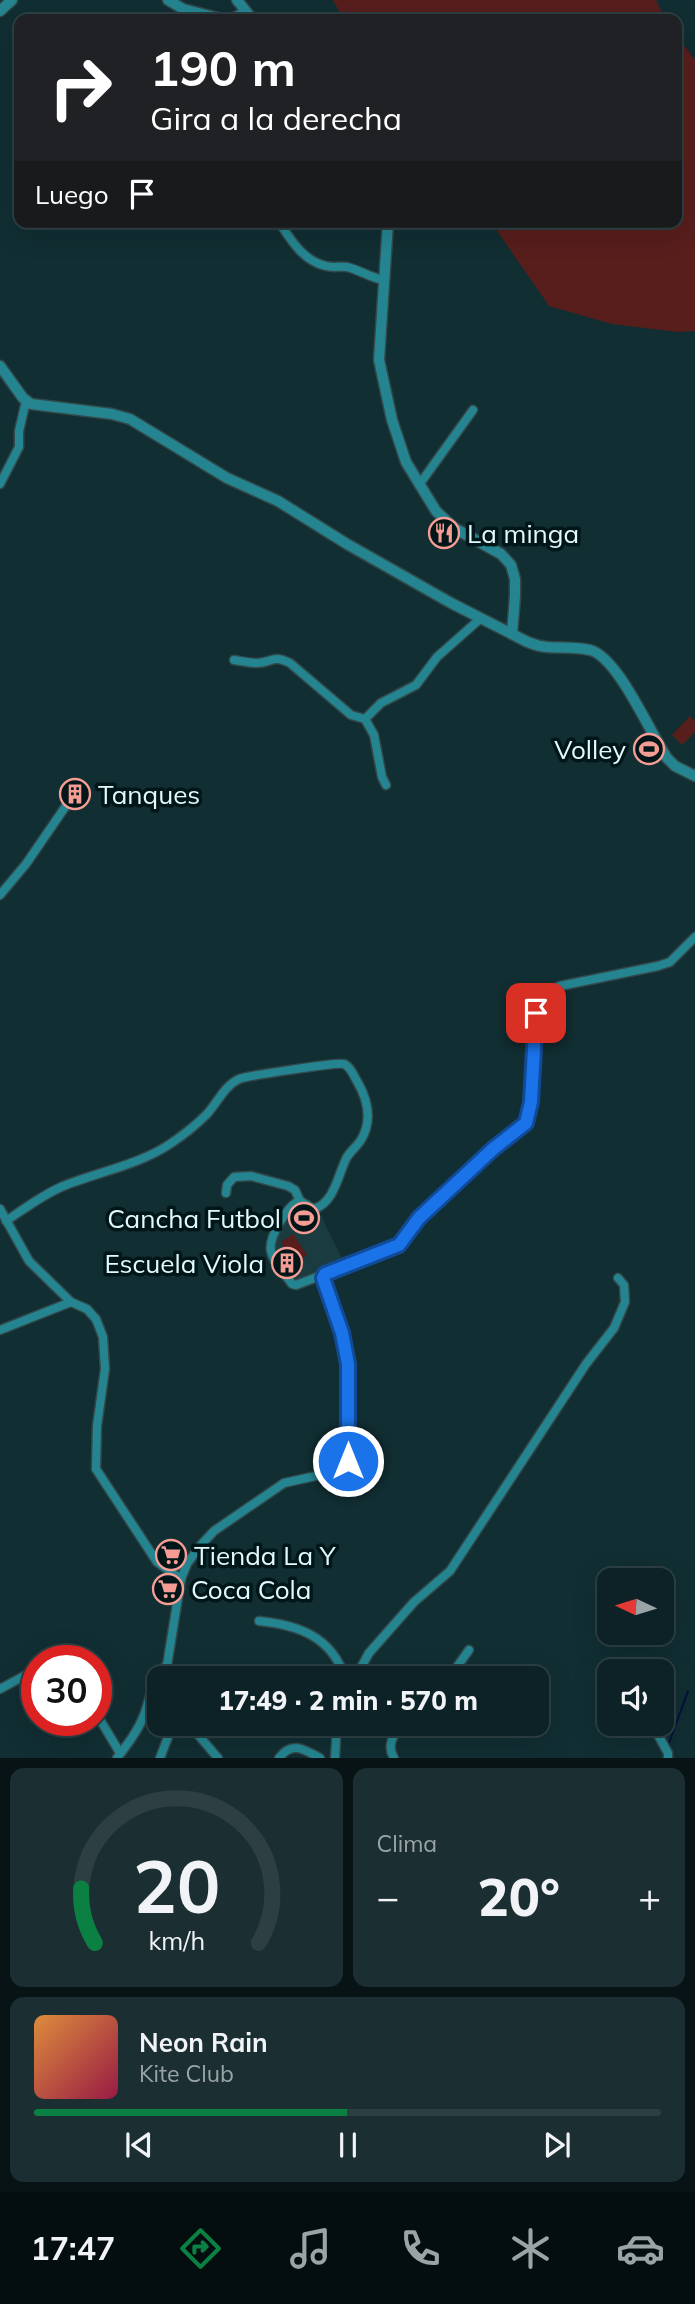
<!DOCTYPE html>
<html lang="es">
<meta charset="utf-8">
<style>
body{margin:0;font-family:Mulish,sans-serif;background:#1b2f32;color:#f1f3f6;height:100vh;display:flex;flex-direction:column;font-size:26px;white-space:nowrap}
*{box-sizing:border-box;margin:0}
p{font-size:23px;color:#9aa4a7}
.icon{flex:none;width:38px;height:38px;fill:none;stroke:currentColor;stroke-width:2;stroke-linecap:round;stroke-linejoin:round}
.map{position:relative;height:1758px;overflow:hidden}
.side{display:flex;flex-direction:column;gap:10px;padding:10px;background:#071315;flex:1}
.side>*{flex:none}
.hud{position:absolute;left:14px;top:14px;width:668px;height:214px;border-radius:14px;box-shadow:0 7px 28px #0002,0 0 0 2px #2d3f43;background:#202124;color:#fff;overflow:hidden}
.needle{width:46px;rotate:274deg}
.fabs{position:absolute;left:597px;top:1568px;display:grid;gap:14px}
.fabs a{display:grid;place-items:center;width:77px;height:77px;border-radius:14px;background:#0d2226;box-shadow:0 7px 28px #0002,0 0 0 2px #2d3f43;font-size:35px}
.speed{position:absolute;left:21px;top:1645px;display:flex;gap:14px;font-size:35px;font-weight:700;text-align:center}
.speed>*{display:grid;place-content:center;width:91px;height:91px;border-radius:50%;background:#0d2226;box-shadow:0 7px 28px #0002,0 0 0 2px #2d3f43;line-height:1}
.speed .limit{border:10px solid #d22;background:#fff;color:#111}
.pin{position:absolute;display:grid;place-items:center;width:60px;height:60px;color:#fff;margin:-30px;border-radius:14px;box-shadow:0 4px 10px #0006}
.me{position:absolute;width:77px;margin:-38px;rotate:0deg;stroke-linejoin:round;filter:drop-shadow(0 0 5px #0008)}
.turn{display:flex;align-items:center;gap:24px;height:147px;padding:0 21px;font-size:32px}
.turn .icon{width:91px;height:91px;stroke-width:2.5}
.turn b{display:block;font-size:49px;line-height:60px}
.then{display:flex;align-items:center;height:66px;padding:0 21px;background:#0003;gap:14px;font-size:26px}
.big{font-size:52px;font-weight:800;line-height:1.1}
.side .widget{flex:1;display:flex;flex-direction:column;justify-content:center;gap:10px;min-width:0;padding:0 24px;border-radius:14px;background:#1b2f32}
.side .dial{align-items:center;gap:0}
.dial svg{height:182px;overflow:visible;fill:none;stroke:#2d3f43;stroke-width:7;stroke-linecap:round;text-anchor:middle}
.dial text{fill:#f1f3f6;stroke:none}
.song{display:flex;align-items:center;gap:21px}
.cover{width:84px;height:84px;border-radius:10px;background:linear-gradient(135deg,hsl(30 70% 55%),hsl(340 70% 35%))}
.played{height:7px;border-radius:4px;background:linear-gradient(90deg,#0b8043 50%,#2d3f43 50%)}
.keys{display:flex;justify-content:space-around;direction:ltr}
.heat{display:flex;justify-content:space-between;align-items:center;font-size:38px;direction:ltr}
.side .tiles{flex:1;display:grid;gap:10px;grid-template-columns:1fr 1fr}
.widget:last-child{grid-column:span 2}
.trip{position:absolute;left:147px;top:1666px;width:402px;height:70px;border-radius:14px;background:#0d2226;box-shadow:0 7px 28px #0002,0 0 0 2px #2d3f43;font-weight:800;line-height:70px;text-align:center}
.dock{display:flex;height:112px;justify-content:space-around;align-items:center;background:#050e0f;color:#9aa4a7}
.dock .icon{width:49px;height:49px}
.dock .on{color:#0b8043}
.dock b{font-size:32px;color:#f1f3f6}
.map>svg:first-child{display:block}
.built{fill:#1a3b3f}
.green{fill:#571e1c}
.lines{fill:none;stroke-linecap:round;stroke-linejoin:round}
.stream{stroke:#04113e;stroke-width:2}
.minor-casing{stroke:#32484b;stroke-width:11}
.tertiary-casing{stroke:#32484b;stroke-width:13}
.minor{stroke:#248590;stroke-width:8}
.tertiary{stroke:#248590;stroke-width:10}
.route-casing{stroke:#114b97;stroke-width:18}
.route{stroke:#1a73e8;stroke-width:12}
.labels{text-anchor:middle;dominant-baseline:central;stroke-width:7;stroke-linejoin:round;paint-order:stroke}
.poi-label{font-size:26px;fill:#e1fafd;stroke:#001619;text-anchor:start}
</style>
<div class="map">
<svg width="695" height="1758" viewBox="0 0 695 1758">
<rect width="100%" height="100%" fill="#112e32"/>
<!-- built -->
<path class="built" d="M296,1202L321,1216L344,1262L327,1266L293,1283L272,1251L274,1240Z"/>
<!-- green -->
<g class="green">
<path d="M333,0H656L665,19H343Z"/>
<path d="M677,36L695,60V331L678,332L612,324L549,306L491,222H677Z"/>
<path d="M690,716L695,721V732L682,745L672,735Z"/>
<path d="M298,1204L320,1218L311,1232L289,1217Z"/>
<path d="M293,1234L307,1255L295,1263L281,1242Z"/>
</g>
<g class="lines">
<!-- stream -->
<path class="stream" d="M668,1746L688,1691"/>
<!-- minor casing -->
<g class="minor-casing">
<g id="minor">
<path d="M183,9L186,19"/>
<path d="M279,222C291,240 303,261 326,266C333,268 340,266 347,267C360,270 371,278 384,280"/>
<path d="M0,484L19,447V431L26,401"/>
<path d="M419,485L473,410"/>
<path d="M234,660C241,661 249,663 257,663C273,663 271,654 290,663L351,715L365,719L381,703L416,685L437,657L481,618"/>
<path d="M365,719L374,735L382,777L386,785"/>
<path d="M0,895L26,864L72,797"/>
<path d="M226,1193L227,1185L234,1177L251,1176L288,1186L295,1190L300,1201"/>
<path d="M0,1209L29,1261L71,1302L87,1309L96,1319L103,1337L105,1369L97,1426L96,1469L157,1562L181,1579"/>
<path d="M6,1221C24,1209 41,1196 61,1187C94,1173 139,1165 170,1144C182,1136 196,1125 207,1114C218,1102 224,1086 239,1079C246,1076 338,1062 344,1064C351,1067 353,1075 357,1081C368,1100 373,1120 361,1140C357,1146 351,1151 347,1157C338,1174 335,1202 314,1209L300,1201C288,1204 268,1238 271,1251C273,1262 286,1275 292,1284L296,1285L325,1274"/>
<path d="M0,1330L71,1302"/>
<path d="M259,1621C299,1625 332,1637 345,1678"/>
<path d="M50,1661L61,1656L68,1661"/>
<path d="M358,1673L369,1653L414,1602L450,1571L586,1364L614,1328L625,1302L624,1285L618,1278"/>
<path d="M165,1678L181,1579L187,1564L200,1546L214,1531L284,1483L347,1469L349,1446L348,1364L342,1333L323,1278L325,1274L399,1245L420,1218L493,1149L526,1123L531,1102L536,1013C541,1000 547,992 560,986L658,966L670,962L695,937"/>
<path d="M347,1678L356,1673L379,1678"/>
<path d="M449,1678L469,1650"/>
<path d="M0,1689L37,1669"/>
<path d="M96,1713L120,1753"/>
<path d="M189,1724L218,1758"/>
<path d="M652,1724L668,1753V1758"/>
<path d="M117,1758C127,1745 138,1731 144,1715C151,1697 151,1679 167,1665"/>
<path d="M160,1758L173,1724"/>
<path d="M279,1758C292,1741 304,1749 320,1758"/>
<path d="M335,1758L337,1724"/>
<path d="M394,1758C386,1745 394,1735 401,1724"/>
</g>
</g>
<!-- tertiary casing -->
<g class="tertiary-casing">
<g id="tertiary">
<path d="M168,0L183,9L222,19"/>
<path d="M237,0L252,19"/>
<path d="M0,11L12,0"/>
<path d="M232,19L246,12"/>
<path d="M388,222L379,360L392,420L406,462L436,511L454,528L501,554L511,565L515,579V596L512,634C523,640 534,646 547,647C561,648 576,647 590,650C618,657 650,733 667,758L675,766L695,776"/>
<path d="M0,366L23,398L31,404L112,414L130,419L227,478L278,501L347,544L451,603L512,634"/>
</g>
</g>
<!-- minor -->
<use href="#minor" class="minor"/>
<!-- tertiary -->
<use href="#tertiary" class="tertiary"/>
</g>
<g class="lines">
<!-- route casing -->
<g class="route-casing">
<path id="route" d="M348,1461V1364L342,1333L323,1278L325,1274L399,1245L419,1218L493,1149L526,1123L531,1102L536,1013"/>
</g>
<!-- route -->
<use href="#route" class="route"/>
</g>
<!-- icons -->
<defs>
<g id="restaurant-ring" transform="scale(1.575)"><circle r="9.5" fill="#001619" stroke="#f59c94" stroke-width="1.5"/><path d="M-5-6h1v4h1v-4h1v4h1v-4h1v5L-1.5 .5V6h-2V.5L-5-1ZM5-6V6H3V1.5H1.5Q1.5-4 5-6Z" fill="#f59c94"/></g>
<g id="stadium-ring" transform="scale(1.575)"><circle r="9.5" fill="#001619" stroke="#f59c94" stroke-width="1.5"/><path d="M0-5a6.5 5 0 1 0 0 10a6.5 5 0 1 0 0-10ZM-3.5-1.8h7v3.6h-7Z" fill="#f59c94"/></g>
<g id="building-ring" transform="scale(1.575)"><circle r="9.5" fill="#001619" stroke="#f59c94" stroke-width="1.5"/><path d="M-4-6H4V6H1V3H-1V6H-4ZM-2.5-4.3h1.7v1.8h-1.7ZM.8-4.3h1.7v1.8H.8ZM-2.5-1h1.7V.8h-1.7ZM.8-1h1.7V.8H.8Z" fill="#f59c94"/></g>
<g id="supermarket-ring" transform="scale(1.575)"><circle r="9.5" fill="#001619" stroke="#f59c94" stroke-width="1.5"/><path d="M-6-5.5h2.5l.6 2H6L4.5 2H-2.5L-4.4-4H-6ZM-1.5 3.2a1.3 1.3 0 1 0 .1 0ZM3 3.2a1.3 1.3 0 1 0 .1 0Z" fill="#f59c94"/></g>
</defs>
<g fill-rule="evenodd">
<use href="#restaurant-ring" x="444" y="533"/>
<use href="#stadium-ring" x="649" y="749"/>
<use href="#building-ring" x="75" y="794"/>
<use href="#stadium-ring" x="304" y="1218"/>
<use href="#building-ring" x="287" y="1263"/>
<use href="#supermarket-ring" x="171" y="1555"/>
<use href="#supermarket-ring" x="168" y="1589"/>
</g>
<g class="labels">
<!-- poi labels -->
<g class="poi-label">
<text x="467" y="533">La minga</text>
<text x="626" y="749" text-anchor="end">Volley</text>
<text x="98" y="794">Tanques</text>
<text x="281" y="1218" text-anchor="end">Cancha Futbol</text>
<text x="264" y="1263" text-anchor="end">Escuela Viola</text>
<text x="194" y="1555">Tienda La Y</text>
<text x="191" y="1589">Coca Cola</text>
</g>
</g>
</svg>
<div class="fabs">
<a><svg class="needle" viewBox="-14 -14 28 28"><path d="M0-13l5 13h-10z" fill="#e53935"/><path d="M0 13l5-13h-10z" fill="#9aa4a7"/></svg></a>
<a><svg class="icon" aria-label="sound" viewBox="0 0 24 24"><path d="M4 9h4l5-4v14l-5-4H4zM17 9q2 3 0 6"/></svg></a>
</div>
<div class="speed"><div class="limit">30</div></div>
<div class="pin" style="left:536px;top:1013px;background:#d93025"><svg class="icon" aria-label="arrive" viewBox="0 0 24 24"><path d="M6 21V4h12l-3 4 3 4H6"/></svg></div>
<svg class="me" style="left:348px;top:1461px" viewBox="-20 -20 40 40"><circle r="17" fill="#1a73e8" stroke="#fff" stroke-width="3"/><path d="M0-11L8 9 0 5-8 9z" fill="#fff"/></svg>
<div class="trip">17:49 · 2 min · 570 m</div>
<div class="hud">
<div class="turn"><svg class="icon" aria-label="right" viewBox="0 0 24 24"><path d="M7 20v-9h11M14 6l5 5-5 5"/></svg><div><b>190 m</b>Gira a la derecha</div></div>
<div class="then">Luego<svg class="icon" aria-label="arrive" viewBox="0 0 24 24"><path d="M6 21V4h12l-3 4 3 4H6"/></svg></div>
</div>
</div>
<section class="side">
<div class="tiles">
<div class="widget dial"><svg viewBox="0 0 100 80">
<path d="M14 69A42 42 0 1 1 86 69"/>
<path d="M14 69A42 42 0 0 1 8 45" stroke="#0b8043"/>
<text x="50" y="56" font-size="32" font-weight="700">20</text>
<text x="50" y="72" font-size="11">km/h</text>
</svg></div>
<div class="widget"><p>Clima</p>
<div class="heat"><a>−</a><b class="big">20°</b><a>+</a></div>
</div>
<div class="widget">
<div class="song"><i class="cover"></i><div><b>Neon Rain</b><p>Kite Club</p></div></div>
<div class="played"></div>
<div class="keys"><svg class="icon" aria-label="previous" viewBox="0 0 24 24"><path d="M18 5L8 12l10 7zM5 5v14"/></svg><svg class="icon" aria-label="pause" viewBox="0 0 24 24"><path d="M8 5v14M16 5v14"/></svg><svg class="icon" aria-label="next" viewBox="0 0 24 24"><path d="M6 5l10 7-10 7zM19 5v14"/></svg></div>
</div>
</div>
</section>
<nav class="dock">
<b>17:47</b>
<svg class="icon on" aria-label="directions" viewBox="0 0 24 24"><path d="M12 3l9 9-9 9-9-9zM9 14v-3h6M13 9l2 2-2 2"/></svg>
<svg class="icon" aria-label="music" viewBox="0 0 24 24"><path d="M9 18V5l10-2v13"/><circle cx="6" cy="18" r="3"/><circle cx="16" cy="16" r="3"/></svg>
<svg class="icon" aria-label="phone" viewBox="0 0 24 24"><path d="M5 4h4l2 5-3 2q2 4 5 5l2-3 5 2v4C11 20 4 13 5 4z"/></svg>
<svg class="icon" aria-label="climate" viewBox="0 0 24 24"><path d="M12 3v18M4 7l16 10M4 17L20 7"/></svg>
<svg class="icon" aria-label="car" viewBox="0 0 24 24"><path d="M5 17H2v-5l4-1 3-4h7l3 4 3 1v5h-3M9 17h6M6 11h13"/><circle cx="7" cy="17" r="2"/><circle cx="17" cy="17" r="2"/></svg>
</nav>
